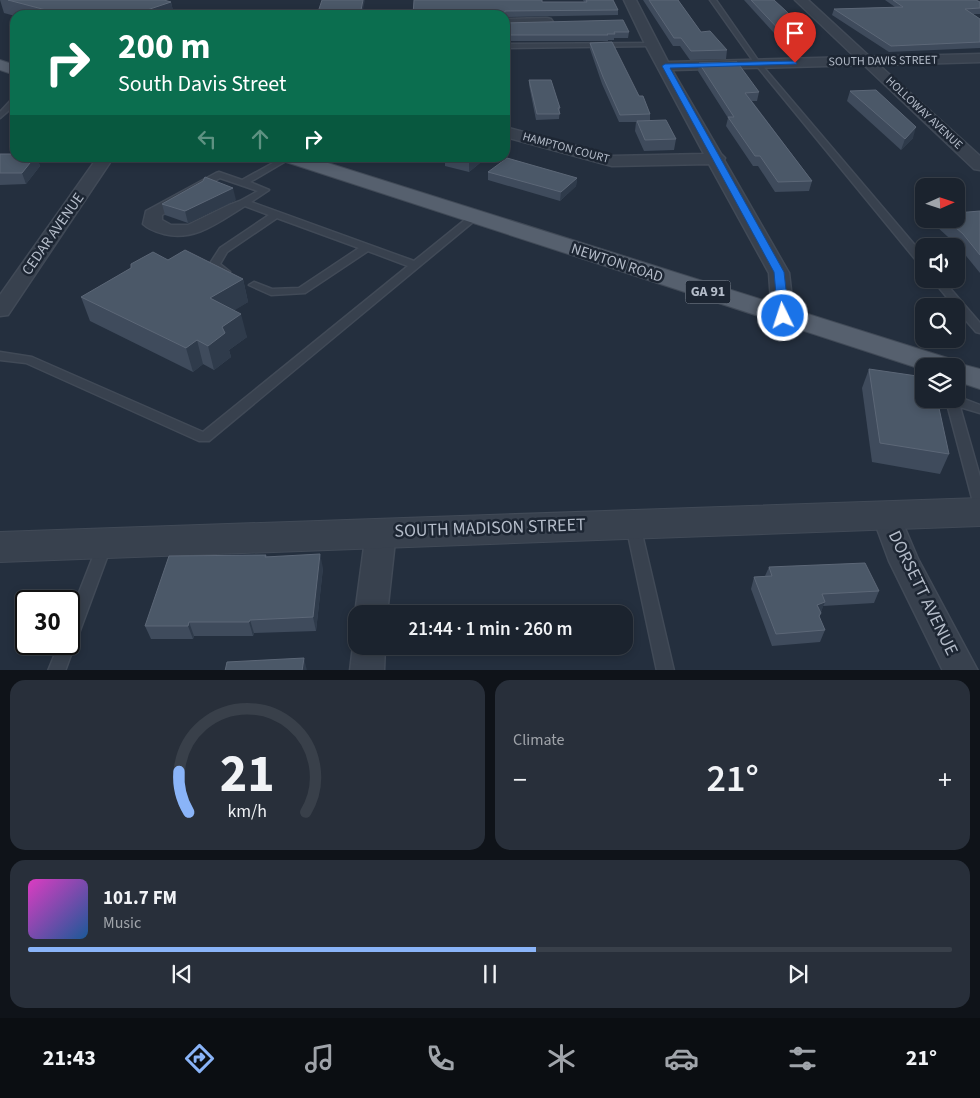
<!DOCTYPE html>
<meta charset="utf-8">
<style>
body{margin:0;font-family:"Source Sans 3",sans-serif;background:#282f3a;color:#f1f3f6;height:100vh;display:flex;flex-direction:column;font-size:19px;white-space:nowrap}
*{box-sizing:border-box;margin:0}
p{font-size:16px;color:#a0a4aa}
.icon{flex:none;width:28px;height:28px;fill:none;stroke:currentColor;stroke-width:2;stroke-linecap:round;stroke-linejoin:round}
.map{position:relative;height:670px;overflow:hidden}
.drawer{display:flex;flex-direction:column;gap:10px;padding:10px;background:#0f1319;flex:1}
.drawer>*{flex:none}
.hud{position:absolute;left:10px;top:10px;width:500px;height:152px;border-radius:15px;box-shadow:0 2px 8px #0003,0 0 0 1px #39404a;background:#0b6e4f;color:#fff;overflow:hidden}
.needle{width:32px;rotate:87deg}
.tools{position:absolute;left:915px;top:178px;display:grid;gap:10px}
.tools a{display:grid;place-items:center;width:50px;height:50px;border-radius:10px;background:#1b232e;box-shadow:0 2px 8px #0003,0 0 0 1px #39404a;font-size:25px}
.speed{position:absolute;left:15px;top:590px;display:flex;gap:10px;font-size:25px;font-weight:700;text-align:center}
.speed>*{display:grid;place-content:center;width:65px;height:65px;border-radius:50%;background:#1b232e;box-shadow:0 2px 8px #0003,0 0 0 1px #39404a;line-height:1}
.speed .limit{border:2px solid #111;border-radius:8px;background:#fff;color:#111}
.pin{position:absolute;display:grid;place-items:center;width:42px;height:42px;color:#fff;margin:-51px -21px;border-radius:50% 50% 50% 0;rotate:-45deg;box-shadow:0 0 5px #0007}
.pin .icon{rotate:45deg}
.me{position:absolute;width:55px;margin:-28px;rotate:356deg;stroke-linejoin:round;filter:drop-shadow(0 0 4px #0008)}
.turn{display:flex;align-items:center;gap:18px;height:105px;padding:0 25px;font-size:22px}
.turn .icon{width:65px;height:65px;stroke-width:2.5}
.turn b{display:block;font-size:35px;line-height:42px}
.lanes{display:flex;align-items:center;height:48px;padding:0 25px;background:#0003;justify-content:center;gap:25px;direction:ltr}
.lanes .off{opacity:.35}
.big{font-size:38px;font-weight:600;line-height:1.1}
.drawer .card{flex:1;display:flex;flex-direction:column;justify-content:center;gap:8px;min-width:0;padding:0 18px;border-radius:15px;background:#282f3a}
.drawer .dial{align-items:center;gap:0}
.dial svg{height:130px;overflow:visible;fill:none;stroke:#39404a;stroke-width:7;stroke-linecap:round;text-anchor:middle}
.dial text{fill:#f1f3f6;stroke:none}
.song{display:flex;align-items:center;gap:15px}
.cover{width:60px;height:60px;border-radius:8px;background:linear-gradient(135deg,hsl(310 70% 55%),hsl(210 70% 35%))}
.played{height:5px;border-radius:2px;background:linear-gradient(90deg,#8ab4f8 55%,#39404a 55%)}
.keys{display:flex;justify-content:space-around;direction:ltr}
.heat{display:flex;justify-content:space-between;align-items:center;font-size:28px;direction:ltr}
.drawer .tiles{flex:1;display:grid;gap:10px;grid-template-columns:1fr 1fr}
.card:last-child{grid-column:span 2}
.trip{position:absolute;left:348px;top:605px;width:285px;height:50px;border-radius:15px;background:#1b232e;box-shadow:0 2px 8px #0003,0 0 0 1px #39404a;font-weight:600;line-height:50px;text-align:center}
.menu{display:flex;height:80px;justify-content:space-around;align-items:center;background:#0b0e12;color:#a0a4aa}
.menu .icon{width:35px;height:35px}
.menu .on{color:#8ab4f8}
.menu b{font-size:22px;color:#f1f3f6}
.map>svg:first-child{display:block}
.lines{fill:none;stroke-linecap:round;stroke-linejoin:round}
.service-casing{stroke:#414a57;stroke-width:3}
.minor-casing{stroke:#414a57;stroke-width:3}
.tertiary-casing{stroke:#414a57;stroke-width:2}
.primary-casing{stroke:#414a57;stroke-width:2}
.service{fill:#38414e;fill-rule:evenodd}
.minor{fill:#38414e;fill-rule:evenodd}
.tertiary{fill:#38414e;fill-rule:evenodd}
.primary{fill:#56606e;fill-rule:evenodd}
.wall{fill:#3f4b5c}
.shaded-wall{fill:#2f3b4b}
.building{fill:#4b5868;stroke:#5c6777}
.route{fill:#1a73e8;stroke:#114b97}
.labels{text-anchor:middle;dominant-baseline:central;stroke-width:5;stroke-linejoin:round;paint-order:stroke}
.far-street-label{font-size:12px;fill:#b4bcc9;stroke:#1d2633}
.shield{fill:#1d2633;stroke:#878f9c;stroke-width:1}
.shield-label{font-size:14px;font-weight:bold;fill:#b4bcc9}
.street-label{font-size:15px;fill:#b4bcc9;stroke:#1d2633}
.near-street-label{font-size:18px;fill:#b4bcc9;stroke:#1d2633}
</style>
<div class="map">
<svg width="980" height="671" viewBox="0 0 980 671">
<rect width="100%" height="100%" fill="#242f3e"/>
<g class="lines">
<!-- service casing -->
<g class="service-casing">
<g id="service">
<path d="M710,0H716L760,63L924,256V266L920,265L756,65Z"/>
<path d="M653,43L654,44L651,46L505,48V44Z"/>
<path d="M12,99H15V105L0,118V112Z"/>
<path d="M282,158H291L250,182L269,190L251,202L414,261L471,215L474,214L479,217L209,441H199L26,363L0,360V352L32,357L203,432L408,266L368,251L305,293L271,295L249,285L254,282L272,289L299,288L359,248L277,218L227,252L220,264L230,272L225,275L209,265L220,248L269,215L245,206C220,221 195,242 164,234C157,232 149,230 143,224L146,211L216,173L219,172L242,180ZM220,178L258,191L240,201L229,205L188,225H171L162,220V215L179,205L181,203L178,201Z"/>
<path d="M932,279H942L980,323V333L976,332L956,309V306H954Z"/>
<path d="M956,396L980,405V413L960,407L980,477V507L975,506L973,502L946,400L956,399Z"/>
<path d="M633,519L638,521L640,525L674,671H657L626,525L628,521Z"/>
<path d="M105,538L110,540L112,544L65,671H48L59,644H69V618L98,544L100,540Z"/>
</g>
</g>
<!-- minor casing -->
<g class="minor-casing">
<g id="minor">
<path d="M624,0H636L668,62L855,57L795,0H808L870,57L980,54V62L879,65L980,156V170L974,169L864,65L672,70L721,154L725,158L724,160L789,273L794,316L791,321L783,323L775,321L772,316L769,273L709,164L612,166L505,137V127L612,156L704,154L645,44Z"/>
<path d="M547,18L551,19L553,22L551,25L505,27V19Z"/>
<path d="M97,158H113L8,315L0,316V295Z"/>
<path d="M886,504L896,507L918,559L978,671H943L889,561L872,515L876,507Z"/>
<path d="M381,520L391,524L396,532L387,614H356V616L355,614L366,532L371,524Z"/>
<path d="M356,638V646H385L384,671H350L353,646Z"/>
</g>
</g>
<!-- tertiary casing -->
<g class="tertiary-casing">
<path id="tertiary" d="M980,498V526L0,562V532Z"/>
</g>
<!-- primary casing -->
<g class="primary-casing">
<g id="primary">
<path d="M0,60L15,65V75L0,70Z"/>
<path d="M283,158H312L951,359L953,362L980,369V389L956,381V366H924V370L286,162Z"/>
</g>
</g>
<!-- service -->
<use href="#service" class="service"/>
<!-- minor -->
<use href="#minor" class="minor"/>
<!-- tertiary -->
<use href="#tertiary" class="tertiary"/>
<!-- primary -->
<use href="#primary" class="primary"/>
</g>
<!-- wall -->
<g class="wall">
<path d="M0,0H164L171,2L174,15H15V16L4,13Z"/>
<path d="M583,0H613L618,10V15L505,17V15H413L542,2H584Z"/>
<path d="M643,0H678L701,32L727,50L726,59L690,60L680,46H673Z"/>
<path d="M744,0H774L812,35L811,42L783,43Z"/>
<path d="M885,0H976L980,2V14H973L980,19V48L889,52L832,15L834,9L895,7Z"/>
<path d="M505,23L629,32L628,38H614V40H608V41H505Z"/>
<path d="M590,43L637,92L650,114V120L676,139L674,150L644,151L635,131L636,122H619L602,84L590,49Z"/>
<path d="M699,63L759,92L757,101H752L812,181L809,191L775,192L758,166H753L726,126L728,118L698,71Z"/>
<path d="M529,80L560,108L559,119L536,120L529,85Z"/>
<path d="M850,91L913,138L901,150L847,101Z"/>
<path d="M0,154L15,158H37L40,166L26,184L0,185Z"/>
<path d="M445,158H486L469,172L445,166Z"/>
<path d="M488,172L577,178L576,186L560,201L488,180Z"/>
<path d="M236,200L188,223L165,215L162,204Z"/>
<path d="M980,211V273L958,246L936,226L939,219H956Z"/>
<path d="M243,279L248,302L234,310L247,337L229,350L231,357L214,370L203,364L193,372L90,321L81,297Z"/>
<path d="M869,369L949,454L940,474L872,462L862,388Z"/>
<path d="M266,555V556L323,568L316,631L254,633L253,636H194L193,639H151L145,626Z"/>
<path d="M769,567L879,591L874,603L823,606L819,618L825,630L820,642L772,646L751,589L754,577L765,576Z"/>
</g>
<!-- shaded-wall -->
<g class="shaded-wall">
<path d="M363,0H365L362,15H360Z"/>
<path d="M171,2L174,15H132Z"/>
<path d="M916,127L913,138L901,150L905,139Z"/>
<path d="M34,158H37L40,166L26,184L22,173Z"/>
<path d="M473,158H486L469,172V160Z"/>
<path d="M577,178L576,186L560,201L561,192Z"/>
<path d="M233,188L236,200L188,223L185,211Z"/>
<path d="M243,279L248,302L216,322L210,298Z"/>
<path d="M241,314L247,337L229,350L231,357L214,370L208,346L222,327Z"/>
<path d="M197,340L203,364L193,372L186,348Z"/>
<path d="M320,554L323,568L316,631L313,617Z"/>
<path d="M825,602L820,614L817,605Z"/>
<path d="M250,620L254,633L253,636L249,622Z"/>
<path d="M189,622L194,636L193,639L188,626Z"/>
<path d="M304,658L307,671H302Z"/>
</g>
<!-- building -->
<g class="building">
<path d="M8,0H164L171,2L132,15H65Z"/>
<path d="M322,0H363L360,15H317Z"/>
<path d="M414,0H542V2H587L586,0H613L618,10L505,11L504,15H413Z"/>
<path d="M649,0H678L701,32L710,31L727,50L691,51L681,38H674Z"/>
<path d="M751,0H774L812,35H784Z"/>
<path d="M893,0H976L980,2V8L965,9L980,19V42L891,46L834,9L903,7Z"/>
<path d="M623,20L629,32H614L615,34H607L608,35H505V23Z"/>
<path d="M612,42L639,96H643L650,114L620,115L603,77L590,43Z"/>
<path d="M737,62L759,92L745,93L812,181L778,182L760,156H755L728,117H734L699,63Z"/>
<path d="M529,80H551L560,108H558L560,114H537Z"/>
<path d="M876,90L916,127L905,139L850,91Z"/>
<path d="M666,120L676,139L645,140L637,121Z"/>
<path d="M0,154H15V158H34L22,173H0Z"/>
<path d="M457,158H473L469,160Z"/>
<path d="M507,158L577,178L561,192L488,172Z"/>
<path d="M205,177L233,188L185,211L162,204L203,181Z"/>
<path d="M980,211V255L963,234L946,219H956V213Z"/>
<path d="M185,250L243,279L210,298L241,314L222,327L225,333L208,346L197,340L186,348L81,297L131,268V264L153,252L168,260Z"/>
<path d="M869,369L924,377V399H937L949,454L880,443Z"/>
<path d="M320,554L313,617L250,620L249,622H189L188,626H145L169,556L266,555L265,557Z"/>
<path d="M865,563L879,591L822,594L825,602L817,605L821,613L819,616L825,630L776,634L754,577L772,576L769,567Z"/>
<path d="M304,658L302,671H225L227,662Z"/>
</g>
<!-- route -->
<path class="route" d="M795,61L797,64L670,68L784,272L789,316L783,319L778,316L774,272L662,66L665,64Z"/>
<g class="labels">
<!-- far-street labels -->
<g class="far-street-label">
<text transform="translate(883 61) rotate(-1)">SOUTH DAVIS STREET</text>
<text transform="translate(924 113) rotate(43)">HOLLOWAY AVENUE</text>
<text transform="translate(566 148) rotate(15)">HAMPTON COURT</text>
</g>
<!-- shield labels -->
<rect class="shield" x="685.5" y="280.5" width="45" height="23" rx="4"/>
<g class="shield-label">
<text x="708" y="292">GA 91</text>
</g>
<!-- street labels -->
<g class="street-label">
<text transform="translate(53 234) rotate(-55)">CEDAR AVENUE</text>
<text transform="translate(617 263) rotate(18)">NEWTON ROAD</text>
</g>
<!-- near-street labels -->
<g class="near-street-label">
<text transform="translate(490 528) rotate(-2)">SOUTH MADISON STREET</text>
<text transform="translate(923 593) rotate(64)">DORSETT AVENUE</text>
</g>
</g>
</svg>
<div class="tools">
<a><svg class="needle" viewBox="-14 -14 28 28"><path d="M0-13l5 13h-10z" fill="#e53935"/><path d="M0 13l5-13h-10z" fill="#a0a4aa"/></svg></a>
<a><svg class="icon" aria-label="sound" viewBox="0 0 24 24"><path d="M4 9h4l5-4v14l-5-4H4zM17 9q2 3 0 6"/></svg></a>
<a><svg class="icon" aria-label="search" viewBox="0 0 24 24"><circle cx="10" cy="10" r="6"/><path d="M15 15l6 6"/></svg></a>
<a><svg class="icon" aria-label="layers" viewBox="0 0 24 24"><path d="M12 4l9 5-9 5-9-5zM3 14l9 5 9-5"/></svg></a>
</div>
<div class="speed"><div class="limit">30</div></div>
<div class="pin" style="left:795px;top:63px;background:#d93025"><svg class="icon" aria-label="arrive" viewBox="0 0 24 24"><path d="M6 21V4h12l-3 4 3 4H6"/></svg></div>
<svg class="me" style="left:783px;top:316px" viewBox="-20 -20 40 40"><circle r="17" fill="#1a73e8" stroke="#fff" stroke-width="3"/><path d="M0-11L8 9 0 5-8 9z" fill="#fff"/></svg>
<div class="trip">21:44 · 1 min · 260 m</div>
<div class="hud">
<div class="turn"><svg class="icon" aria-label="right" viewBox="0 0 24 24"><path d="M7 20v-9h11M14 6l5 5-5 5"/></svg><div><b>200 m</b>South Davis Street</div></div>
<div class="lanes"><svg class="icon off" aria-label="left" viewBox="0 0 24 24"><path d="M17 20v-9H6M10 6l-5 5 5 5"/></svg><svg class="icon off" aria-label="ahead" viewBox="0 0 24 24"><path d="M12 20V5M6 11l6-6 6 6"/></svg><svg class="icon" aria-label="right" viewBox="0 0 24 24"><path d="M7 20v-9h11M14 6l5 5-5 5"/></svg></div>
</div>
</div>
<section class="drawer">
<div class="tiles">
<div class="card dial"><svg viewBox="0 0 100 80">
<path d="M14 69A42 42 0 1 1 86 69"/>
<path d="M14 69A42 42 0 0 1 8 44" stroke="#8ab4f8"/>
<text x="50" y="56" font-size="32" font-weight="700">21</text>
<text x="50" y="72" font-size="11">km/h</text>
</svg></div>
<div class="card"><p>Climate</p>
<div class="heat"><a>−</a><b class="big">21°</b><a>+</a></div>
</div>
<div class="card">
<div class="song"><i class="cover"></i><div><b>101.7 FM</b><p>Music</p></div></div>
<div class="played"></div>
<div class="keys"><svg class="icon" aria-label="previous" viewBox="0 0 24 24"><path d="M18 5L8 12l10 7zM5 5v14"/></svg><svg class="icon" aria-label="pause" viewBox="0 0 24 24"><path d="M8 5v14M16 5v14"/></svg><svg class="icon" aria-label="next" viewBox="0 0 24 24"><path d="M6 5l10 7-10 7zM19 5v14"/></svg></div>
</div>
</div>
</section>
<nav class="menu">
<b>21:43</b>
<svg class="icon on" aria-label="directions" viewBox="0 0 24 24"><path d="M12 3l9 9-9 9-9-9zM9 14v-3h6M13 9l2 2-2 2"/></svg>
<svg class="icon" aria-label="music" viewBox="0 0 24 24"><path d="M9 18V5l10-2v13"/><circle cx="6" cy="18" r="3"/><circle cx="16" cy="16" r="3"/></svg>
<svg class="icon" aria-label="phone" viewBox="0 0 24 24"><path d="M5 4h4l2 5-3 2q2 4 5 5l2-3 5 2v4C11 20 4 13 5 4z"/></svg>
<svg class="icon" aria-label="climate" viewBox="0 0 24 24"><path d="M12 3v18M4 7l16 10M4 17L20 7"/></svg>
<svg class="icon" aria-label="car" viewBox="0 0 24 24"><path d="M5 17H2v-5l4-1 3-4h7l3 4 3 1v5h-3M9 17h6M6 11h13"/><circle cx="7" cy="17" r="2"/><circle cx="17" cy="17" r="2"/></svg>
<svg class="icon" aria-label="filters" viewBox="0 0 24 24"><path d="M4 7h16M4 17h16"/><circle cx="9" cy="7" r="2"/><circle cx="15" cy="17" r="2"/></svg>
<b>21°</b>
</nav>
